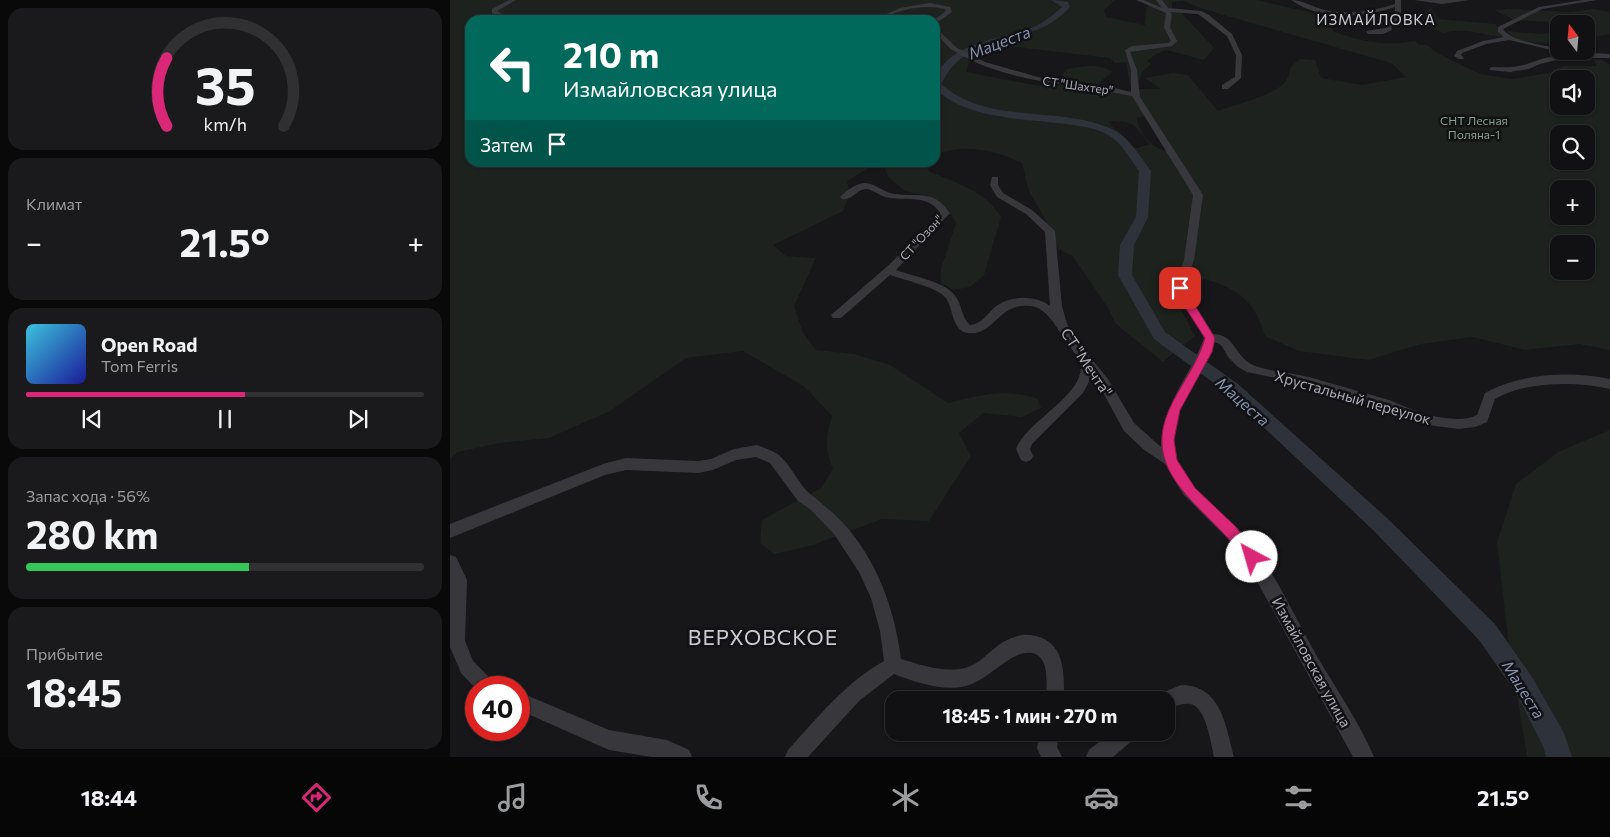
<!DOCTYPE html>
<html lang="ru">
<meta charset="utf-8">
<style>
body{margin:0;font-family:Commissioner,sans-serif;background:#1a191b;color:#f1f3f6;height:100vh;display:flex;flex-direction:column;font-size:19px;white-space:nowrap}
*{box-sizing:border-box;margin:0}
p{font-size:16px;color:#9c9d9f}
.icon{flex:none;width:28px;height:28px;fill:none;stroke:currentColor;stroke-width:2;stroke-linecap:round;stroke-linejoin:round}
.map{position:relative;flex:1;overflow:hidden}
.details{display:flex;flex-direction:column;gap:8px;padding:8px;background:#09090a;width:450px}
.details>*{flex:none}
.guide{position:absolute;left:15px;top:15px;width:475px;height:152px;border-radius:15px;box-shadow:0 1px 4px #0004,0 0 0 1px #303032;background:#00695c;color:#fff;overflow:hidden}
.needle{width:32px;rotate:344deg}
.buttons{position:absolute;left:1100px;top:15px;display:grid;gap:10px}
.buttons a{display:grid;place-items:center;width:45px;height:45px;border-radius:10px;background:#111012;box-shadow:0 1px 4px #0004,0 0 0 1px #303032;font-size:25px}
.speed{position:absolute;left:15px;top:676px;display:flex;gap:10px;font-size:25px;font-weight:700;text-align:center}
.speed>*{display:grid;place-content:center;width:65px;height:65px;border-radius:50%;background:#111012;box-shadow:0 1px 4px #0004,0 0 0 1px #303032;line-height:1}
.speed .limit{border:8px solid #d22;background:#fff;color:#111}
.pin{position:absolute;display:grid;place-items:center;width:42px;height:42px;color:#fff;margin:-21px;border-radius:10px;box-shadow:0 2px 8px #0006}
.me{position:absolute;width:55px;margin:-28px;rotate:321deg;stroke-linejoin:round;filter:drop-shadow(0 0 4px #0008)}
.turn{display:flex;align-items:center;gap:18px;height:105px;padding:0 15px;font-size:22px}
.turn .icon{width:65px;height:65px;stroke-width:2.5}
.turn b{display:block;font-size:35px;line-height:42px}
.then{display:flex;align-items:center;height:48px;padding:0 15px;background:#0003;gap:10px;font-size:19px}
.big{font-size:38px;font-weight:700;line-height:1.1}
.details .card{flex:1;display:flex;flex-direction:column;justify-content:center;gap:8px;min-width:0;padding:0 18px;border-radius:15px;background:#1a191b}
.details .dial{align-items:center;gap:0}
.dial svg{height:130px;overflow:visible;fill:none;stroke:#303032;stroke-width:7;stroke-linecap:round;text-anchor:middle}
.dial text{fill:#f1f3f6;stroke:none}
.song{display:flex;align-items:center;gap:15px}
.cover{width:60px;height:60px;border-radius:8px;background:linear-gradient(135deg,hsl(190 70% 55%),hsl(240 70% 35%))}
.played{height:5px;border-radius:2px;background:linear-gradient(90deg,#db2777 55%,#303032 55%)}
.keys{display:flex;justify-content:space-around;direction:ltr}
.heat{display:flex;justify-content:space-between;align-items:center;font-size:28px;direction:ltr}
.charge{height:8px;border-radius:4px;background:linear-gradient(90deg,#34c759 56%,#303032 0)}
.trip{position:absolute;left:435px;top:691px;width:290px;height:50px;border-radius:15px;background:#111012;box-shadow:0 1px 4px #0004,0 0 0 1px #303032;font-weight:700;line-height:50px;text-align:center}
.menu{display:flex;height:80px;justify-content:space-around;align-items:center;background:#070607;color:#9c9d9f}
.menu .icon{width:35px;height:35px}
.menu .selected{color:#db2777}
.menu b{font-size:22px;color:#f1f3f6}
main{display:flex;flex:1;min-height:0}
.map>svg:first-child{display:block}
.green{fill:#1d221f;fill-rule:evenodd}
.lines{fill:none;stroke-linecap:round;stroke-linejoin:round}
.river{fill:#2d323b;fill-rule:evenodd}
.minor{fill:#38373c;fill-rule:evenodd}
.route{fill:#db2777;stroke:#8e194d}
.labels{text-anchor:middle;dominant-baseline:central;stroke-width:5;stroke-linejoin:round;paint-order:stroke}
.far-street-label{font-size:12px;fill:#a9aab7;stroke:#121113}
.far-park-label{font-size:12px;fill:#82a08b;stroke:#121113}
.far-quarter-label{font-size:15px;letter-spacing:1px;fill:#cacad3;stroke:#121113}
.street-label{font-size:15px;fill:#a9aab7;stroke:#121113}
.water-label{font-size:16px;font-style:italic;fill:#8391af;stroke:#121113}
.near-quarter-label{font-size:21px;letter-spacing:1px;fill:#cacad3;stroke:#121113}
</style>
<main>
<section class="details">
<div class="card dial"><svg viewBox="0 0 100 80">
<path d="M14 69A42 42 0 1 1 86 69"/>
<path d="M14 69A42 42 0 0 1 14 27" stroke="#db2777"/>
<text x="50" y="56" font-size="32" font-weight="700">35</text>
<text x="50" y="72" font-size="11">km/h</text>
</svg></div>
<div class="card"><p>Климат</p>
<div class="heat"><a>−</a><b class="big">21.5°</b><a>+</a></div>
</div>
<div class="card">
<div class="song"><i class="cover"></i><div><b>Open Road</b><p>Tom Ferris</p></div></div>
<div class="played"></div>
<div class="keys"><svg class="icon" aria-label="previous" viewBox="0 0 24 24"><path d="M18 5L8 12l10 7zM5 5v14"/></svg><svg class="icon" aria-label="pause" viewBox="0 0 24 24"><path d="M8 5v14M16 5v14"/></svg><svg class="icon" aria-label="next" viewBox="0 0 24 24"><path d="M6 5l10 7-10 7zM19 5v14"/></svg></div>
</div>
<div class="card"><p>Запас хода · 56%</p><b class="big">280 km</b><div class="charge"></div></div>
<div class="card"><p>Прибытие</p><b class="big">18:45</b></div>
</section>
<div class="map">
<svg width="1160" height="757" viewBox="0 0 1160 757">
<rect width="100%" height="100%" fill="#171618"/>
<!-- green -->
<g class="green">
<path d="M0,0H665L654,10L656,17L695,25L696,9L700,3L695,0H807L866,14L878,22L884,32C911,41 937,47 965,41L969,45H977L987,53L1030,74L1062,79L1098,73L1114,66H1147L1143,59L1152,60L1160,65V350L1129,344L1075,350L1023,337L971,344L918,360L849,351L815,336C803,295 783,287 744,276L723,294L745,336L713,362L666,324L658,308L622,255L613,252L608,248L601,230L579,191L572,163C545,150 513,143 485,155V20H20V162L476,163L479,171C505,183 536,191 551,217L534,275L520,287L503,290L491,283V269L506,223L498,209L478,196L455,191L438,177L434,165L419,168L397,181L400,193L393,211L323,245L336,256L366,258L344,306L353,333L366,350L404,354L440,365L498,403C531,395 555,388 588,399L591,408L572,417L533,413L509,433L521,456L479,521L432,519L360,546L324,554L310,543L312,520L371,488L383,469C374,447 376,438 382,416L355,387L293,351L236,358L160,411L99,438L49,443L8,452L0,458ZM733,1L753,9L941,63L956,77L912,85L871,78L865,60L850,59C835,70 843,70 836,81C826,95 784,105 768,111L738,75L723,73L695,78L711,89H686L671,93L646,90L651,81L663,72C648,63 633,66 617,69L611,77L610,84L600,88L516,72L519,62L548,45L660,58L665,63L676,62L680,85L688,84L692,72L701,64L697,61L706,54L716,50L754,60L764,48L728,9H722V2ZM1109,79H1136V106H1109ZM696,115L720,152C703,149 689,136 687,118ZM659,121C689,122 681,124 700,144L688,148H680L672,137L671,133L660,125ZM1109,134H1136V161H1109ZM1109,189H1136V216H1109ZM1109,244H1136V271H1109Z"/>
<path d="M981,8L988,19L1045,24L1059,38C1037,37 1016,26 994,33L973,25L976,19L971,14Z"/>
<path d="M1059,9L1119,12L1143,9L1160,12V34L1136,38V24H1109V27L1101,22L1064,20L1044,10Z"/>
<path d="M1109,30V43C1090,42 1070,45 1056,31L1092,34Z"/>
<path d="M1160,430V757H1077L1058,638L1047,542L1066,484L1108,452Z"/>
</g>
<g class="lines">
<!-- river -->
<path class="river" d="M601,0L618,2L620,7C587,45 531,33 501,68C497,73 494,79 491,84C531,119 585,110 633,120C645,123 658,126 669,133C682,142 691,158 701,171L698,217L684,245L682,275L715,332L788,384L937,518L1045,624L1082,677L1114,733L1122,757H1096L1093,746L1066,693L1029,640L923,530L776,392L704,339L668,275L670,245L686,217L689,171C680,159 673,145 660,136C647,128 631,126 616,124C572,118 520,120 485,89C485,43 553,40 584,27C595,22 603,15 612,7Z"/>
<!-- minor -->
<g class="minor">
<path d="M59,0H66L47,11L66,20H58L42,13V9Z"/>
<path d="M686,0H694L712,8L706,0H712L718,8L751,11L759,15L782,34L792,55L791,78L778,89H772V85L785,77L786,55L777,36L748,14L720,12L722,14L720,27L727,41L722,46L680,52L687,70L690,97L753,195L744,260L734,288L763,334C785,334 785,357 803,365C820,372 841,372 859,377C885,385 913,392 939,400C952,405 965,411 978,415C992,418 1014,422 1027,415L1035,393C1071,373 1121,371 1160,379V389C1126,381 1076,381 1045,399L1037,422L1025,427L1009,429L978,425L931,408L845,382L797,372L788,367L779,358L771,345L765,342C753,377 718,411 725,451C733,491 785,520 808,552C831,585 848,623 868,658C887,690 909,722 924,757H903L796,561L779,540L733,494L715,464L693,449L674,431L649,385L642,376L633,393L582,444L580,449L583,456L581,460L576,462L571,460L566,449C577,420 634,396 631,364C630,359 616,342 612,336C605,324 595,307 580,306C548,302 544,337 517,333C502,330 503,308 496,298C487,287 454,280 440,275L391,318H383L381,315L440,264L490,213C478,193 454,202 435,197C429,195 423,190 417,189C407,188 402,201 392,199L390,197C396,191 405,184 414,183C424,183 431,190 440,193C464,199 483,187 500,213L498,215L446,270C463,276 497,282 506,297C512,306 512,318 520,325C532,324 537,314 545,307C560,295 585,295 600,306L595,232L576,214L547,197L540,185L542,177H548V185L553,193L582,210L605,231L612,306L617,324L630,345L658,379L684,423L711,447C711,406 741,375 754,338L724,288L734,260L743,195L682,96C623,83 558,84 504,51C497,47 491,38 485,32V27L507,48L535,62L591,78L660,87L681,92V70L675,50L682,46L718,43L721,41L714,27L716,13Z"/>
<path d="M841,0C852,0 861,6 871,9C896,15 921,12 945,4V0H951V16L941,27L942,30L933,34H918L916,31L936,28V26L945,16V7C913,18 870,21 841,0Z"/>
<path d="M964,0H1020L992,4Z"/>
<path d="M1133,0H1147L1092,9L1053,29C1060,41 1095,45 1109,49V51L1160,54V58H1138L1121,55L1107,60L1090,64L1079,69L1060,72L1040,70V68L1042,67C1060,68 1069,67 1086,61C1095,57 1105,57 1114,53L1059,40L1036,44L1012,53L1011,55L1014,58L1013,59H1009L1004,56L1007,51L1033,41L1054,37L1048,32V27L1089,7Z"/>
<path d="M480,3L500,7L502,12L485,24L484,20L496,11L495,9C479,5 461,7 445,13C437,16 432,20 423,20L450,8Z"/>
<path d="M307,445C314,448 326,451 331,457C342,467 348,483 359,493C371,503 383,512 393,523C427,560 445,610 451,659C471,665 494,673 515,668C530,664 540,650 553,642C564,636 574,633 586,636C616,643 614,676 614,700H596C596,686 601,657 582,653C562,649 539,680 516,686C492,692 466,682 444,674L409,701L358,757H335L338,750C368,717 395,683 434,661L430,631L421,598L409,572L384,534L360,509L348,501L320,463L306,457L286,460L263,470L248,473L176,470L155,475L0,538V524L153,464L176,458L248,461L261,459L284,449Z"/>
<path d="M0,555L6,557L17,580L15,641L23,661L44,682L47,688H26V689L11,673L0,647Z"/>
<path d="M731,685C771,685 776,726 784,757H764C761,744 756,706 740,704C731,703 724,707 716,710V700H707L709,694Z"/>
<path d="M69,692L159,730L217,740L239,750L242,757H202L159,750L69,710Z"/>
<path d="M590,732H609L607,747L612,757H591L587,748Z"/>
<path d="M662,732H686L684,739L663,757H636L639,750Z"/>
</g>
</g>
<!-- route -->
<path class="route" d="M730,285L733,286L765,338L762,352L730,410L724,440L727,460L745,488L785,526L807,552L809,557L807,562L802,564L797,562C790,553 783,543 775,535C741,498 694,467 719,410C730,385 748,364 755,338L729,298L725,288Z"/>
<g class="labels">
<!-- far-street labels -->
<g class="far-street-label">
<text transform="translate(628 85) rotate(8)">СТ "Шахтер"</text>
<text transform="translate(471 237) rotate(-47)">СТ "Озон"</text>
</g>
<!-- far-park labels -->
<g class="far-park-label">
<text x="1024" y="120">СНТ Лесная<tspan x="1024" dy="14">Поляна-1</tspan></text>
</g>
<!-- far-quarter labels -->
<g class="far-quarter-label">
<text x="926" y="19">ИЗМАЙЛОВКА</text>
</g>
<!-- street labels -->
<g class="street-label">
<text transform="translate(637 362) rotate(56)">СТ "Мечта"</text>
<text transform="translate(903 397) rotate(16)">Хрустальный переулок</text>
<text transform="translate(862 662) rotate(61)">Измайловская улица</text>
</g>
<!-- water labels -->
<g class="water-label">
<text transform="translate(549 42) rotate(-21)">Мацеста</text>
<text transform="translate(793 401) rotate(41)">Мацеста</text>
<text transform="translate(1074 689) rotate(58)">Мацеста</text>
</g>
<!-- near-quarter labels -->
<g class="near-quarter-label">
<text x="313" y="636">ВЕРХОВСКОЕ</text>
</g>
</g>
</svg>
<div class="buttons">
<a><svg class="needle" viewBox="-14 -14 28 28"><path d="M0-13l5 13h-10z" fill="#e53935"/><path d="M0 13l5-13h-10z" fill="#9c9d9f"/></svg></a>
<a><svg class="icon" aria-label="sound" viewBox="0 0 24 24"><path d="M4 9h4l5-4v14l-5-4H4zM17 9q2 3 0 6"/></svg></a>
<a><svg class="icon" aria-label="search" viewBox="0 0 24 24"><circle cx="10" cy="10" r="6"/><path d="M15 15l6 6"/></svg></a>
<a>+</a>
<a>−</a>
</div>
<div class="speed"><div class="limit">40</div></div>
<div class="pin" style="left:730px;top:288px;background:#d93025"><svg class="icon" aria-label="arrive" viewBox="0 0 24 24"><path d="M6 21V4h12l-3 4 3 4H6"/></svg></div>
<svg class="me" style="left:802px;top:557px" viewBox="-20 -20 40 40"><circle r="19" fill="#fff"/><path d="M0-13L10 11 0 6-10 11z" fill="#db2777"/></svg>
<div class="trip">18:45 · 1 мин · 270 m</div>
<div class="guide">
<div class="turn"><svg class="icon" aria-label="left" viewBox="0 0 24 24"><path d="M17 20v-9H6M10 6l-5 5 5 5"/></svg><div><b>210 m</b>Измайловская улица</div></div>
<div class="then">Затем<svg class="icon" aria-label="arrive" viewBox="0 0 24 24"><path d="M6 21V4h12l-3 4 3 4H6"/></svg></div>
</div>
</div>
</main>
<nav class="menu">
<b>18:44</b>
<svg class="icon selected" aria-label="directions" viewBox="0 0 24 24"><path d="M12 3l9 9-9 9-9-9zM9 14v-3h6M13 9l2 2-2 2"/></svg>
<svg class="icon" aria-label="music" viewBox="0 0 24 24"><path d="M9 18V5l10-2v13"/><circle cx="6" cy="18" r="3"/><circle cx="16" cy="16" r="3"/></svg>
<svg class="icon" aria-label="phone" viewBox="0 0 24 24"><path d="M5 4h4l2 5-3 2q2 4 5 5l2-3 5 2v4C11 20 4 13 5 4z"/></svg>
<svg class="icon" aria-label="climate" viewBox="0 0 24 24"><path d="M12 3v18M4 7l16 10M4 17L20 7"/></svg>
<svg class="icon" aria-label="car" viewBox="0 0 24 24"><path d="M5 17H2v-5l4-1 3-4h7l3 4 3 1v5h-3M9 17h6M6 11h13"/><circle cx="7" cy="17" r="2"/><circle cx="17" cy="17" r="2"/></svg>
<svg class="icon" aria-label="filters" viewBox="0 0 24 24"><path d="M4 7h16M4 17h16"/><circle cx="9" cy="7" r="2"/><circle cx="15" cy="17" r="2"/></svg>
<b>21.5°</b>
</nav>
